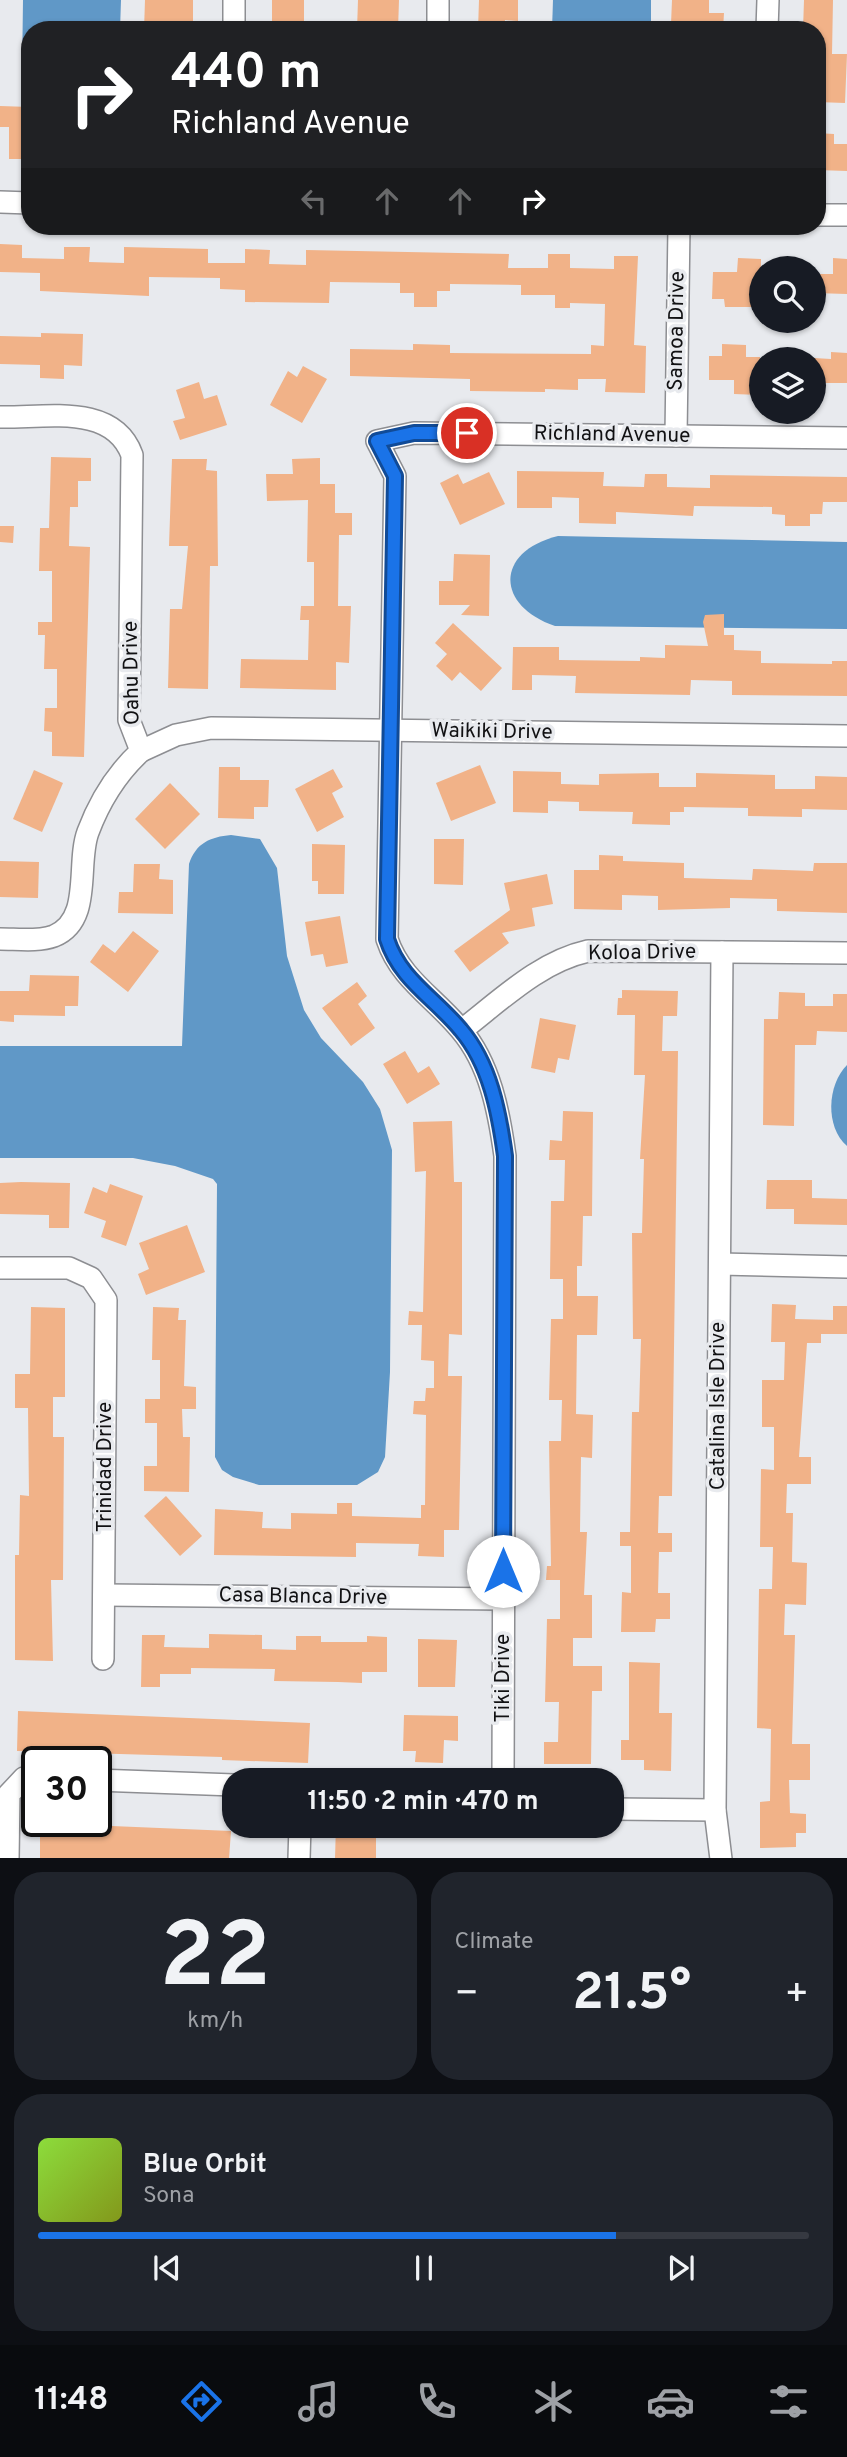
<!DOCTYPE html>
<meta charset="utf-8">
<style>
body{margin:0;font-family:Overpass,sans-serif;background:#20242c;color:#f1f3f6;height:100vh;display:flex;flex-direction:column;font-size:26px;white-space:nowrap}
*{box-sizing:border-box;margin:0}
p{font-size:23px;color:#9ea1a6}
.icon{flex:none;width:38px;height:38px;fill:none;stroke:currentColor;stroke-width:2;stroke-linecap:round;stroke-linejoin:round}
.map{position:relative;height:1858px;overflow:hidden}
.drawer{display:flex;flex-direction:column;gap:14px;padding:14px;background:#0d0f14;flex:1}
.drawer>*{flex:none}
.banner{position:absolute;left:21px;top:21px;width:805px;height:214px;border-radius:28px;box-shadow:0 2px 5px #0004;background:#202124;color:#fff;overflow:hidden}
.tools{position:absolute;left:749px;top:256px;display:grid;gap:14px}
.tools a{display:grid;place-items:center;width:77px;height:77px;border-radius:50%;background:#171b24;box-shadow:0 2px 5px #0004;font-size:35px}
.speed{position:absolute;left:21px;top:1746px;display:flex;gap:14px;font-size:35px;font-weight:700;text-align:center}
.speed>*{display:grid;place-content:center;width:91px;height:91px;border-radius:50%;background:#171b24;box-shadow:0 2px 5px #0004;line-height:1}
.speed .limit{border:4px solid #111;border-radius:10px;background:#fff;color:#111}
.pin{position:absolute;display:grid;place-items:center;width:60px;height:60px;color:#fff;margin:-30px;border:4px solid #fff;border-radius:50%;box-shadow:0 2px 7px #0007}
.me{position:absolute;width:77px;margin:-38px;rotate:0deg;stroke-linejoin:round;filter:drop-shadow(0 0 5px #0008)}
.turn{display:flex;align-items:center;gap:24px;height:147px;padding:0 35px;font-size:32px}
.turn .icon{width:91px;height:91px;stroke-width:2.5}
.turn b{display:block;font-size:49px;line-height:60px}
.lanes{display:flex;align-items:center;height:66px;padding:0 35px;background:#0003;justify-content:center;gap:35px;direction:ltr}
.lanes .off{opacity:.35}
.big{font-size:52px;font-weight:700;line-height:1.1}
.drawer .card{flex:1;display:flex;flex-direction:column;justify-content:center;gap:10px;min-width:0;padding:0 24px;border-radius:28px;background:#20242c}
.drawer .dial{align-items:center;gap:0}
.dial b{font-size:91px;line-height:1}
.song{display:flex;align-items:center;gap:21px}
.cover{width:84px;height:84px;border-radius:10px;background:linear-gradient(135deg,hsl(90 70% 55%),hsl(70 70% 35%))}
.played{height:7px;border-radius:4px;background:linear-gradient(90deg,#1a73e8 75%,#363941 75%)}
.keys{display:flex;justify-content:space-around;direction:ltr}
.heat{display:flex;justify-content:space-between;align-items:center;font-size:38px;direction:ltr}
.drawer .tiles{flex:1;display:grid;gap:14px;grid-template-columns:1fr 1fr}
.card:last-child{grid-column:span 2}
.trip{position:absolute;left:222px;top:1768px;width:402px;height:70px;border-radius:28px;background:#171b24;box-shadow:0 2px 5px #0004;font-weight:700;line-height:70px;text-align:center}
.tab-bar{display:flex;height:112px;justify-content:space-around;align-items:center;background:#090b0e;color:#9ea1a6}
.tab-bar .icon{width:49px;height:49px}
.tab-bar .active{color:#1a73e8}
.tab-bar b{font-size:32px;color:#f1f3f6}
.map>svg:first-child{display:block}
.water{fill:#6098c7}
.building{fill:#f1b288}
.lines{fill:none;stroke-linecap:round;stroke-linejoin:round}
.street-casing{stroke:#8d8e92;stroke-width:24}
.street{stroke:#fff;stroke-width:21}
.route-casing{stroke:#114b97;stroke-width:18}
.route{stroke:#1a73e8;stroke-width:12}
.labels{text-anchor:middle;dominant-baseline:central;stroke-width:7;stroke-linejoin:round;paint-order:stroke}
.street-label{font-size:21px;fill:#111113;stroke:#e8eaee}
</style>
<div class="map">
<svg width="847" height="1859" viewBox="0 0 847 1859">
<rect width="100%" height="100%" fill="#e8eaee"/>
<!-- water -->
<g class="water">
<path d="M23,0H121L120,30H30V86L22,74Z"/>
<path d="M553,0H651V30H552Z"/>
<path d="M558,536L847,542V629L555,626C496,606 494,552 558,536Z"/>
<path d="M231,835L260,839L277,868L287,956L304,1010L321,1038L363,1082L380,1109L392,1150L390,1372L385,1457L378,1472L357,1485H259L233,1477L222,1470L215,1457L217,1184L213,1179L175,1166L133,1158H0V1046H182L189,864C196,843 210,837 231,835Z"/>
<path d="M847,1065V1146C825,1127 827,1085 847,1065Z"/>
</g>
<!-- building -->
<g class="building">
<path d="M145,0H193V30H144Z"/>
<rect x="272" y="0" width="32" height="30"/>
<path d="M358,0H399L398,30H357Z"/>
<path d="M479,0H518V21L505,20L504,30H478Z"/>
<path d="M672,0H709V13H724L723,30H684V25L671,24Z"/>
<path d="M804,0H833L832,54H847L845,103L817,102V30H803Z"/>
<path d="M0,106L30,107V159H9V127H0Z"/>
<path d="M817,133L834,134V144H847V171L817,170Z"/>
<path d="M0,244L22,245V258L64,259V247H90L89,262L124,263V247L208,249V263H245V249L270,250L269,264L306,265V250L509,254L508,268H548V254H570V268L614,269V256H638L634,345L646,346L645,393L605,392L606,379H578V390L545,389V392L470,391V379L350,376V349L413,350V344L450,345V353L591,354V345L604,346L605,304L570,303V308H555V295H521V285L450,284V291H437V307H414V293H400V283L330,282L329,303L245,302V290L220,289V278L149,277V296L40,291V273L0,272Z"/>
<path d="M738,258L761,259L760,307H725L724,299H712L713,272H737Z"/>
<path d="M833,258L847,259V294L814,293V274H833Z"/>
<path d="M41,333L83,334L82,366L64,365V379L40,378V365L0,364V336L41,337Z"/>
<path d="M722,344L746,345V357H760L759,395L734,394V380H709V356H722Z"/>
<path d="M831,352L847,353V383H814V358L831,359Z"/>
<path d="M303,366L327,379L302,423L270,405L288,371L297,377Z"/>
<path d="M199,382L204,399L217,395L227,425L180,440L173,421L185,418L176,390Z"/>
<path d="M51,457L91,458V481H78V507H70L69,546L90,547L84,757L52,756V732L44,731L45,708H57V669H44L45,635H38V622H52V571H39L40,528H49Z"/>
<path d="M320,458V484H335V513H352V535H339L338,606H351L349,663L336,662V690L240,688L241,659L308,660L309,620H300L301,606H314V562H307L308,500L267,501L266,474H293L292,459Z"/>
<path d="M172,459H207L206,470L217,471L218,566H210L208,689L168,688L170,609H182L188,546H169Z"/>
<path d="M517,471L604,472L603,486L644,487L645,474H667V487L710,488V475L847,477V502H823L822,514H810V526H785V515L772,514V507L694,506L693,516L616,512V524L579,523V498L552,497V508H517Z"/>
<path d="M489,472L505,504L460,525L440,483L458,474L463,484Z"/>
<path d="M0,526H14L13,543L0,542Z"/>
<path d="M454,554L490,555L489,616L461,615L470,605H439V581H453Z"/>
<path d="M724,614V635H734V650L761,651V663L832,664V661H847V696L732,695V681L691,680L690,695L575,693L576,676L532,675V690H512L513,647H559V660L640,661V657L665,658V645L708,646L703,622L705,615Z"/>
<path d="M453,623L502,668L481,691L460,672L452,681L436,666L447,654L435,643Z"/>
<path d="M480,765L496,803L451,821L436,783Z"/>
<path d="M219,767H240V780H269L268,807H254V819L218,818Z"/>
<path d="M333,769L343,787L332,793L344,817L317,832L295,789Z"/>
<path d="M34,770L63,783L42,832L13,819Z"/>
<path d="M513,771L561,772V784L599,785V774L659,773V787H696V773L775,775V789H815V776L847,777V810L802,809V817L748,816V808L684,807V812H670V825L632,824L633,812L579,811V802L548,801V813L513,812Z"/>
<path d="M170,783L200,814L165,849L135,819Z"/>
<path d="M434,839H464L463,885L434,884Z"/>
<path d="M312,844L345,845L344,894H318V881H312Z"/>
<path d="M599,855L623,856V861L684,863V878L752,880L753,869L813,871L814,863H847V913L777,911V899L730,898V908L658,910V896L622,895V910L574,909V870H599Z"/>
<path d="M0,861L39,862L38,898L0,897Z"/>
<path d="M134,864H160L159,879L173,880V914L118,913L119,892H133Z"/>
<path d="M547,874L553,904L532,908L535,926L502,933L509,943L470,972L454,951L510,910L504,883Z"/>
<path d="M340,916L348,963L326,967L323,954L311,956L305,922Z"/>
<path d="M133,931L159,951L128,992L90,962L103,944L115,953Z"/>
<path d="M30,975L79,976L78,1006H65V1016L14,1015V1022L0,1021V991H29Z"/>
<path d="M357,982L367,996L358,1004L375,1028L351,1046L322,1008Z"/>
<path d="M622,990L678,991L677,1016H663L662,1051H678L672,1496H659L658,1533H672V1552H659L658,1593H670V1619H656L655,1632H621L622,1592L631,1593V1546H620V1532H630L632,1412H639L641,1339H633L632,1233H642L644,1159H640L645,1075H634L635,1015H617L618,998H622Z"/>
<path d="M779,992L805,993V1006H833V994H847V1032L817,1031L816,1045H795L794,1126L763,1125L764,1019H778Z"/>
<path d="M540,1018L576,1025L569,1060L558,1058L555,1073L531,1068Z"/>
<path d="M405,1051L418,1073L429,1066L440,1084L407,1104L383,1064Z"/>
<path d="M563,1111L593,1112L592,1216H583L582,1266H577V1296H598L597,1335H577L576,1414L593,1415L592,1458L581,1457L580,1532H587L584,1595H592V1638H573V1666H602V1691H592L591,1764H544V1742H558L559,1702H545L547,1619H560V1580H546L547,1566H551L549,1441H561L562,1400H549L551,1319H563V1279H550L551,1201H564L565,1160H549L550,1140L562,1141Z"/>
<path d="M452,1121L454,1182H462V1335L449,1334L448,1376H462L459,1530H444V1557L418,1556L419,1544L356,1543V1557L214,1555L215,1509L263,1512L262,1528L291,1529V1513L337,1514V1503H352V1516L421,1518V1505H425L426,1415L413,1414L414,1401H425L426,1388H434V1361L421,1360L422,1325H408L409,1311L423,1312L426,1171L415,1172L413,1122Z"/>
<path d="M767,1180H812V1198L847,1199V1225L794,1224V1209H766Z"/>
<path d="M21,1182L70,1183L69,1228H49V1215L0,1214V1183Z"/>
<path d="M110,1184L143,1196L126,1246L101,1237L106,1221L84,1213L93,1187L107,1193Z"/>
<path d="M187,1225L205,1272L146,1295L138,1274L149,1269L139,1243Z"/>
<path d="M772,1304L796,1305L795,1319L833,1320V1306H847V1334H821V1343H807L799,1457H811V1484H787L786,1513H793L792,1562L807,1563L806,1605L785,1604L784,1635H795L792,1744H810V1780H789L790,1813L806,1814V1833H796V1847L760,1848V1802L770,1801L771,1729L757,1728L759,1589H772L773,1547H760L761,1469L774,1470V1427H762V1380H784L785,1342H771Z"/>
<path d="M31,1307L65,1308V1397H53V1437H64L63,1580H51L53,1661L15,1660V1555H19L20,1495L29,1496L28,1408H15V1374H30Z"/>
<path d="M153,1307L179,1308L178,1320H186L184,1386L196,1387V1409H182L183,1437H190L189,1492L144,1491V1466H157V1423H145V1399H160V1360H152Z"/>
<path d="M166,1496L202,1536L180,1556L144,1516Z"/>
<path d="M209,1634L262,1635V1649L296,1650V1636H321V1642H367V1636L387,1637V1672H362V1683L338,1682L274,1681L275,1669L191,1668V1674H160V1687H141L142,1635H165L164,1647L209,1648Z"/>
<path d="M418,1639L457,1640L455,1687H418Z"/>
<path d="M629,1662L660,1663L659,1713H672L671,1771L644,1770V1760H621V1740H629Z"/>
<path d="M18,1711L310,1723L308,1763L222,1760V1757L17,1751Z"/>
<path d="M404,1715L458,1716V1741L444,1740L443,1763L415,1762L416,1751H403Z"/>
<path d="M40,1823L231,1831L229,1859H40Z"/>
<path d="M336,1825H376V1859H335Z"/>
</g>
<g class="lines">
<!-- street casing -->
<g class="street-casing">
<g id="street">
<path d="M234,30V0"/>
<path d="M438,30V0"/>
<path d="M767,30L768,0"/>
<path d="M0,202L30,203"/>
<path d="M817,215H847"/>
<path d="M0,417C46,418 113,403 132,455L129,720L141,751C116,774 100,800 88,832C76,864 93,920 54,936C38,942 17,939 0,939"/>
<path d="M676,436L679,226"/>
<path d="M141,751L176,735L211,728L847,736"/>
<path d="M462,1030C501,1000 539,962 588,951L847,953"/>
<path d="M720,1264L847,1267"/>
<path d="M0,1268H69L91,1278L106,1300L103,1659"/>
<path d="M104,1595L503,1599"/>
<path d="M96,1780L234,1785"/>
<path d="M503,1780L505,1156C499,1112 490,1064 461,1030C435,998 400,979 387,939L395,476L377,441L414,433L847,438"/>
<path d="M612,1809L715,1810"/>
<path d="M8,1859L9,1794L24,1778H37"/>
<path d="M299,1859L300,1825"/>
<path d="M721,1859L715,1810L722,952"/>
</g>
</g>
<!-- street -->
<use href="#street" class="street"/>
</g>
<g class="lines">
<!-- route casing -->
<g class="route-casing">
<path id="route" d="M467,433H414L377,441L395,476L387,939C400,980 435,998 461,1030C490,1064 499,1112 505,1156L503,1571"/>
</g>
<!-- route -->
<use href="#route" class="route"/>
</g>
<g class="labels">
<!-- street labels -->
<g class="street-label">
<text transform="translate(677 331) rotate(-89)">Samoa Drive</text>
<text transform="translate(612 435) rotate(1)">Richland Avenue</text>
<text transform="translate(132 673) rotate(-91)">Oahu Drive</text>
<text transform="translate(492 732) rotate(1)">Waikiki Drive</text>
<text transform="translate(642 953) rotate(-1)">Koloa Drive</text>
<text transform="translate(718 1406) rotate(-90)">Catalina Isle Drive</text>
<text transform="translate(105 1467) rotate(-90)">Trinidad Drive</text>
<text transform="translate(303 1597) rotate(1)">Casa Blanca Drive</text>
<text transform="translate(503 1678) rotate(-90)">Tiki Drive</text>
</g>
</g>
</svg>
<div class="tools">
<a><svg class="icon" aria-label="search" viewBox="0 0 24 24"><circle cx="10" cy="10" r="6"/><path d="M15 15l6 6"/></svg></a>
<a><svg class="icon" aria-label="layers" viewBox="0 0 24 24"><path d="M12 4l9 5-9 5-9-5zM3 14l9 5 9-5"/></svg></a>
</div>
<div class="speed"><div class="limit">30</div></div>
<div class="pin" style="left:467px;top:433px;background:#d93025"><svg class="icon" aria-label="arrive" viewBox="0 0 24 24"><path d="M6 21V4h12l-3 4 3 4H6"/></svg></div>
<svg class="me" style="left:503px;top:1571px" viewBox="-20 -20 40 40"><circle r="19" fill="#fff"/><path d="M0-13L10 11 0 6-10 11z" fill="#1a73e8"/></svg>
<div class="trip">11:50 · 2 min · 470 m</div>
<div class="banner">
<div class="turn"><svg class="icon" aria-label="right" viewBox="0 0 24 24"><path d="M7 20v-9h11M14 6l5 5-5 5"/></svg><div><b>440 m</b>Richland Avenue</div></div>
<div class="lanes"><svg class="icon off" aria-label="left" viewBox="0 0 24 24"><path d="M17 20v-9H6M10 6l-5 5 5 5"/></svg><svg class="icon off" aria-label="ahead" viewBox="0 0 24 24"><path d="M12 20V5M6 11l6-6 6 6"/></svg><svg class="icon off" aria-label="ahead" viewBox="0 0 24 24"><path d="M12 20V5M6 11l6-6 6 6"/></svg><svg class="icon" aria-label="right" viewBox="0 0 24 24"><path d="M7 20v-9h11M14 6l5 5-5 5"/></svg></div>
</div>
</div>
<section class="drawer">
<div class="tiles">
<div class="card dial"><b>22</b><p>km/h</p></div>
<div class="card"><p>Climate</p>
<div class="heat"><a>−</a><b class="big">21.5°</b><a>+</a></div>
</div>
<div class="card">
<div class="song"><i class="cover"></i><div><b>Blue Orbit</b><p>Sona</p></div></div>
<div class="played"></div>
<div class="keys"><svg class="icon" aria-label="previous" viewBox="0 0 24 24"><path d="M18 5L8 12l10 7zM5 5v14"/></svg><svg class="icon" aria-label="pause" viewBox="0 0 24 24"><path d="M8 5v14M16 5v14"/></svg><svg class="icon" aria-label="next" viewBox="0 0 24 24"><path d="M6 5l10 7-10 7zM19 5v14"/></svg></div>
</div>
</div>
</section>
<nav class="tab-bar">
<b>11:48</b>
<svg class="icon active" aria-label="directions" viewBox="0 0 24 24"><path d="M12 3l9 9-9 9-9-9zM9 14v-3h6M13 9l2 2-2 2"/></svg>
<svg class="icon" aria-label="music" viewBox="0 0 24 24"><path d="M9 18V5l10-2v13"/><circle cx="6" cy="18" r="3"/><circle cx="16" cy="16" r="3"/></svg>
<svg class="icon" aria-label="phone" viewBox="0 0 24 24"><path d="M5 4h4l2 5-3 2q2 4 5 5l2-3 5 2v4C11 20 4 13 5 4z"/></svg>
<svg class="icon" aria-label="climate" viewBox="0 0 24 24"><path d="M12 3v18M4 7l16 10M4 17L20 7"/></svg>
<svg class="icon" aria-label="car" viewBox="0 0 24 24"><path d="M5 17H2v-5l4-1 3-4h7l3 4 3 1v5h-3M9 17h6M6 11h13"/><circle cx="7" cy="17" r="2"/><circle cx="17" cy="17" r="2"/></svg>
<svg class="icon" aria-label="filters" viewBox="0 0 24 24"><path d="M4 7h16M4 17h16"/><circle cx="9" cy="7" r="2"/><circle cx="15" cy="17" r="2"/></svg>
</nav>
